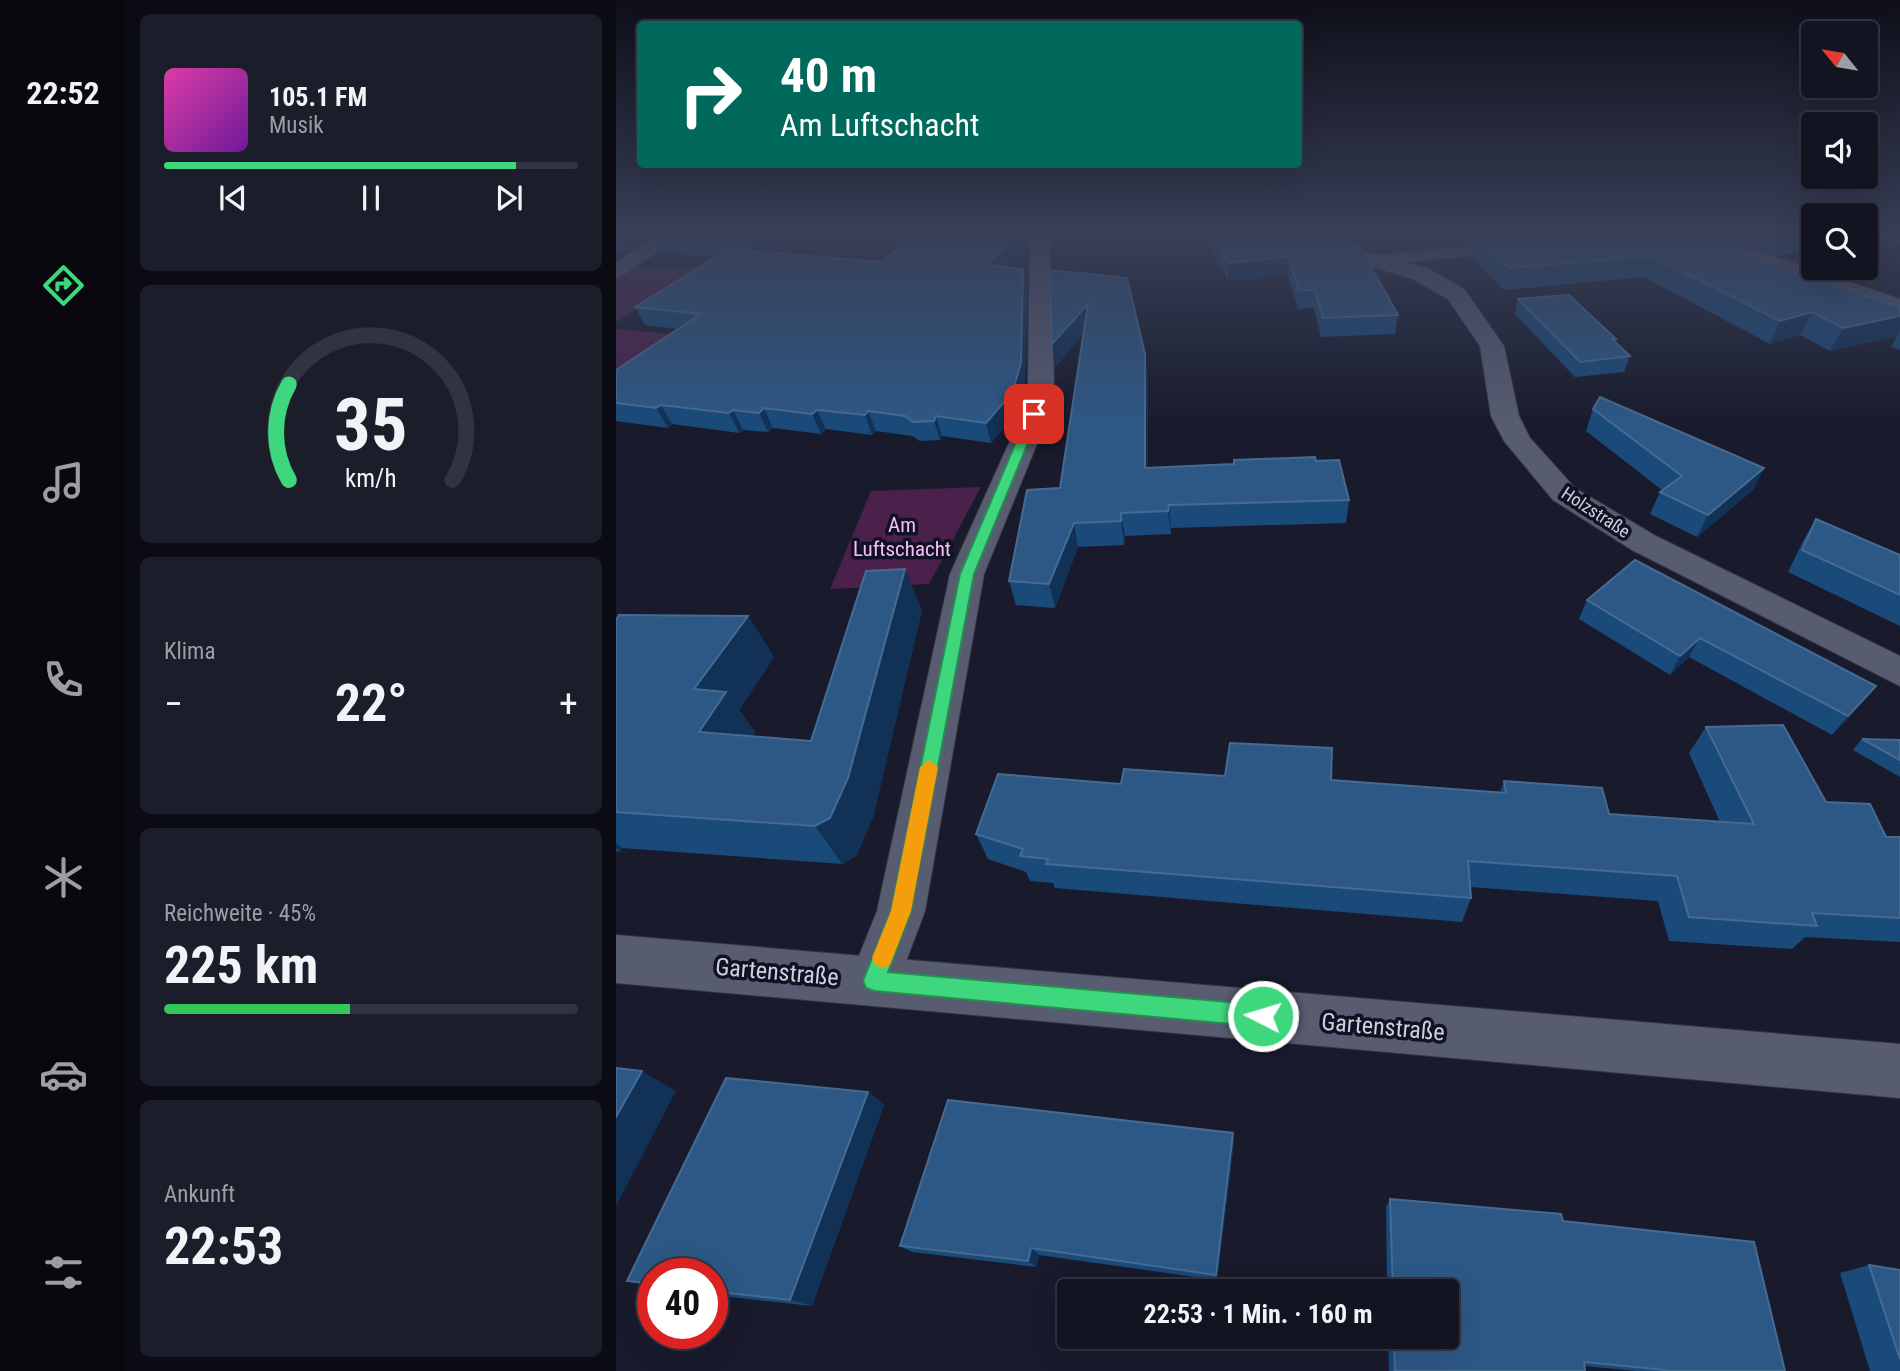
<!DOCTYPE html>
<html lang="de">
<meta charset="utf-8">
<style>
body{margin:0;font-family:"Roboto Condensed",sans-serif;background:#1c1d2a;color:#f1f3f6;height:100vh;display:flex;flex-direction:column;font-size:26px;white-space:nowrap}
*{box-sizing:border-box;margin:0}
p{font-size:23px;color:#9d9ea5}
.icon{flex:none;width:38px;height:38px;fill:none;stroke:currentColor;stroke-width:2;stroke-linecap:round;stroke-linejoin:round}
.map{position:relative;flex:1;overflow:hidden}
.details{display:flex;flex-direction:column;gap:14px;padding:14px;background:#0a0b13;width:490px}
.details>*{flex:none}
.banner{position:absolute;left:21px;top:21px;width:665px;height:147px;border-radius:7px;box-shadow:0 7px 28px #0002,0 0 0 2px #323340;background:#00695c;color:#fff;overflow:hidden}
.needle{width:46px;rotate:300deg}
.fabs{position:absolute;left:1185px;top:21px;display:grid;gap:14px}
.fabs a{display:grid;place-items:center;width:77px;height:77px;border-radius:7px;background:#131422;box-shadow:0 7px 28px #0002,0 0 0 2px #323340;font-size:35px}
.speed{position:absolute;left:21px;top:1258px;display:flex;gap:14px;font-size:35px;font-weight:700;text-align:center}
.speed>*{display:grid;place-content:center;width:91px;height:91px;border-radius:50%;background:#131422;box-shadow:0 7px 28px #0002,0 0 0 2px #323340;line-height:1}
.speed .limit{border:10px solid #d22;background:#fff;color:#111}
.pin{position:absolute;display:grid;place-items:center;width:60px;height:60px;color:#fff;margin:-30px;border-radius:14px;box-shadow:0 4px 10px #0006}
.me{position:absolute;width:77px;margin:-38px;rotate:275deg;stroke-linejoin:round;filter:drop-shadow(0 0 5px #0008)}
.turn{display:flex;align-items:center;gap:24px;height:147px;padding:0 28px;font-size:32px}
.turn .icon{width:91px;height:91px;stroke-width:2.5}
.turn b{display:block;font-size:49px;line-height:60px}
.big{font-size:52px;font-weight:700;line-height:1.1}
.details .card{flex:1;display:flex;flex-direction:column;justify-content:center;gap:10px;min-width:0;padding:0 24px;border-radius:10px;background:#1c1d2a}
.details .dial{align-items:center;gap:0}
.dial svg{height:182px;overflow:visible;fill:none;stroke:#323340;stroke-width:7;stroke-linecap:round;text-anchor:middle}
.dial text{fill:#f1f3f6;stroke:none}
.song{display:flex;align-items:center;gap:21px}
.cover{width:84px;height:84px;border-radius:10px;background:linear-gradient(135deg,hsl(320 70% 55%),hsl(280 70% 35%))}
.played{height:7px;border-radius:4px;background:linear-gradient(90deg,#3fd77d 85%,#323340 85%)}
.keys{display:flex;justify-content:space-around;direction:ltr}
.heat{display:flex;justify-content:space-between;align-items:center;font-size:38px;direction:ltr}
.charge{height:10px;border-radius:5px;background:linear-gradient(90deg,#34c759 45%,#323340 0)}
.trip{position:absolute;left:441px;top:1279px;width:402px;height:70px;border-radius:7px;background:#131422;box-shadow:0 7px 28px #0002,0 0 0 2px #323340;font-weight:700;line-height:70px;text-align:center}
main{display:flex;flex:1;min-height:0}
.menu{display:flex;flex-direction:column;width:126px;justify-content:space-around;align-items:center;background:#08080e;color:#9d9ea5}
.menu .icon{width:49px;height:49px}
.menu .active{color:#3fd77d}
.menu b{font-size:32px;color:#f1f3f6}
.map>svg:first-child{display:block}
.green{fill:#4b214b}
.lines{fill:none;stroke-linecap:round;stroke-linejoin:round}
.minor-casing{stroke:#353644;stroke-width:2}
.tertiary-casing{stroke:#353644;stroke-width:2}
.minor{fill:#585c71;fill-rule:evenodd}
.tertiary{fill:#585c71;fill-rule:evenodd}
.wall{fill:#1a4a7a}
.shaded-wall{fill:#113157}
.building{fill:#2d5885;stroke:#466b92;stroke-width:2}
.route{fill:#3fd77d;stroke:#298c51;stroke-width:2}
.slow{fill:#f59e0b}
.labels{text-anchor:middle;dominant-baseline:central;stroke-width:7;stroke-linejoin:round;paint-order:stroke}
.far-street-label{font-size:18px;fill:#ced0dc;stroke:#101223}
.park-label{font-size:21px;fill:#fbbdf9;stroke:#101223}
.near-street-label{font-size:24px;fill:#ced0dc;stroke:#101223}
</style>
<main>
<nav class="menu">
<b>22:52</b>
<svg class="icon active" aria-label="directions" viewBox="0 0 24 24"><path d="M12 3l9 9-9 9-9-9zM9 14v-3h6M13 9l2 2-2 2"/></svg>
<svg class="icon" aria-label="music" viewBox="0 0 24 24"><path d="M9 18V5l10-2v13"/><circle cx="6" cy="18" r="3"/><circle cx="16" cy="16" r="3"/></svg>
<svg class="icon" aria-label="phone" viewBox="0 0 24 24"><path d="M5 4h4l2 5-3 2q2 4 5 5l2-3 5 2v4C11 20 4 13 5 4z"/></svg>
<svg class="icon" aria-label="climate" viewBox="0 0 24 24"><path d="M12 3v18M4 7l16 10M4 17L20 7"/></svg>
<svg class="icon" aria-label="car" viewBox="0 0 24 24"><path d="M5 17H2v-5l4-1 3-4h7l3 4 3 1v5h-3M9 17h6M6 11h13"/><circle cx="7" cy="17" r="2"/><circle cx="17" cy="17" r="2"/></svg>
<svg class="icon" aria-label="filters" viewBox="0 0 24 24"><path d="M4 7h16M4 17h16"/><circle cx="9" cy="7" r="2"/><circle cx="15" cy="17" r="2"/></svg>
</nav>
<section class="details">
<div class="card">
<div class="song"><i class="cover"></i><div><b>105.1 FM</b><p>Musik</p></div></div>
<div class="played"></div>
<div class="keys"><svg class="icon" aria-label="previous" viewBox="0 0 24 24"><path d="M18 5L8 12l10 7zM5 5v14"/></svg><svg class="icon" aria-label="pause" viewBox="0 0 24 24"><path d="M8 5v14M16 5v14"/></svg><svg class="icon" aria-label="next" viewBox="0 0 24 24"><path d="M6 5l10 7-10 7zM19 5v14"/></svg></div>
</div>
<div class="card dial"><svg viewBox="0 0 100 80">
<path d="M14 69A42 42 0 1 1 86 69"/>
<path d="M14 69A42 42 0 0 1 14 27" stroke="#3fd77d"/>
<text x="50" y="56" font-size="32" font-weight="700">35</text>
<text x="50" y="72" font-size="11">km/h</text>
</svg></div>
<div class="card"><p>Klima</p>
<div class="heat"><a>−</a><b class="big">22°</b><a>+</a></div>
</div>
<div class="card"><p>Reichweite · 45%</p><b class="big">225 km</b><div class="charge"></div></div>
<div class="card"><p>Ankunft</p><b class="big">22:53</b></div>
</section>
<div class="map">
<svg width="1284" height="1371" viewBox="0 0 1284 1371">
<rect width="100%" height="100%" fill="#191b2d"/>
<!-- green -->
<g class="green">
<path d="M18,268H85L0,322V278Z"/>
<path d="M0,329L92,337L48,365L0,368Z"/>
<path d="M365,487L313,584L214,589L255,491Z"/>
</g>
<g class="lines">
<!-- minor casing -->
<g class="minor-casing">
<g id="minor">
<path d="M45,233H69L7,275L0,277V262Z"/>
<path d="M417,233H437L434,238L438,383L425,434L368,574L309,911L276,999L258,1006L240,999L233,981L261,911L334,574L397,434L412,383L414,238Z"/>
<path d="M686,233H710L730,246L761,255L915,241L918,245L908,251L788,262L813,269L848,289L888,346L903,416L914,438L959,488L1040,536L1284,656V686L1016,550L937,500L888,441L875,416L864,346L832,299L797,279L716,254Z"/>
<path d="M1065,235L1148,253L1284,299V313L1136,262L1058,245L1055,241L1058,237Z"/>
</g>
</g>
<!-- tertiary casing -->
<g class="tertiary-casing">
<path id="tertiary" d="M0,935L1284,1044V1098L0,983Z"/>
</g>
<!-- minor -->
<use href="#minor" class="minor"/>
<!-- tertiary -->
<use href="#tertiary" class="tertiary"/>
</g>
<!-- wall -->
<g class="wall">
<path d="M0,233H178L149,252L265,262L411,245L390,268L407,269L411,287L409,383L401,413L375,443L326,436L324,440L304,441L296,436L260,431L256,435L210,429L205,434L157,428L152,432L127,430L123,433L56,424L52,428L0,421V370L63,329L29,325L19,307L101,257L45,252L37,236L14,250L0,249Z"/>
<path d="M484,233H708L716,239L732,243L714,233H780L779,240L733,244L782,315L779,334L705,337L698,308L682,309L672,275L612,281L590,240L490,249Z"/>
<path d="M833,233H1197V252L1161,255L1119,244L1116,252L1284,307V350L1275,347L1281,336L1214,351L1184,335L1154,344L1028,277L888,290L856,257L859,241L842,243Z"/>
<path d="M1250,233H1284V244L1250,247Z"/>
<path d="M434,270L532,376V468L700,461L733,500L730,523L555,528V534L509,536L508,545L462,547L439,608L400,605L393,581L444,488L467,334L440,366Z"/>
<path d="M902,299L1000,339L999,342L1014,356L1008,372L959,377L899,314Z"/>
<path d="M977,409L1148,468L1137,490L1081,537L1034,514L1044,492L1046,490L970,431Z"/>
<path d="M1200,519L1284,555V626L1172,572L1187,541Z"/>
<path d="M1019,560L1244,705L1216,735L1073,657L1054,675L963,619L971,600Z"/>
<path d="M306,610L257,817L240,856L226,864L6,848L4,852L0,851V620L132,616L158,657L123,710L139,732L136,736L195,741Z"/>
<path d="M1090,727L1210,802L1270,837H1284V942L1189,937L1176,949L1053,941L1042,901L854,887L855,898L846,922L439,888L437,883L414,881L410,872L372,859L360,834L505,784L609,776L715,780L884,792L888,781L993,814L1104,822L1073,753Z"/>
<path d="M1246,739L1284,740V777L1237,750Z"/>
<path d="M252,1092L268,1105L196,1306L96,1295V1274H37V1287L11,1281Z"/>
<path d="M618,1142L601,1280L423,1255L420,1267L296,1252L284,1246Z"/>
<path d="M774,1199L947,1221L1169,1371H1021L969,1366V1371H773L772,1337H831V1292H771L770,1207Z"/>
<path d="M1253,1265L1284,1270V1371H1254L1224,1273Z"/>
</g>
<!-- shaded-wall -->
<g class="shaded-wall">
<path d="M5,233H41L14,250Z"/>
<path d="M145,233H178L138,260L131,242Z"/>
<path d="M403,233H414L411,245L375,283L371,265Z"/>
<path d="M488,233H590V240L490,249Z"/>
<path d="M733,233H780L779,240L733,244Z"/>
<path d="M844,233H923L860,236L859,241L842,243Z"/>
<path d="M672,257V275L612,281V263Z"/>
<path d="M407,269L411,287L409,383L401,413L375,443L370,423Z"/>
<path d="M472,304L475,325L440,366L436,344Z"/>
<path d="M1196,312L1184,335L1154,344L1164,321Z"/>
<path d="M1284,316V331L1281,336L1214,351L1227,328Z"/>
<path d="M529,354L532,376V491L529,468Z"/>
<path d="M45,405L56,424L52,428L40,408Z"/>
<path d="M148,408L157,428L152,432L143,413Z"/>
<path d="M117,410L127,430L123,433L113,413Z"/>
<path d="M201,410L210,429L205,434L196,414Z"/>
<path d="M252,411L260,431L256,435L249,415Z"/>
<path d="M320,416L326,436L324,440L318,421Z"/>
<path d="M1148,468L1137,490L1081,537L1092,515Z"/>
<path d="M553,505L555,528V534L552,511Z"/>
<path d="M505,513L509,536L508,545L505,521Z"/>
<path d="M458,523L462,547L439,608L433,584Z"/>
<path d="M289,569L306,610L257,817L240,856L226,864L199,826Z"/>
<path d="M132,616L158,657L123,710L139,732L115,772L83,732L78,689Z"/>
<path d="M1084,638L1073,657L1054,675L1064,656Z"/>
<path d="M1260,686L1244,705L1216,735L1232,716Z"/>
<path d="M0,843L6,848L4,852L0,848Z"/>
<path d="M26,1071L60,1091L0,1206V1117Z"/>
<path d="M252,1092L268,1105L196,1306L174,1300Z"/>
<path d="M617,1133L618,1142L601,1280L600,1275Z"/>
<path d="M415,1248L423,1255L420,1267L412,1261Z"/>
</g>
<!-- building -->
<g class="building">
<path d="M39,233H145L131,242L36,235Z"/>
<path d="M303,233H403L371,265L407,269L405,363L396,393L370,423L320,416L318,421L297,422L289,416L252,411L249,415L201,410L196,414L148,408L143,413L117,410L113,413L45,405L40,408L0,403V370L85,314L19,307L113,249L265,262Z"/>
<path d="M595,233H708L716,239L745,248L782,315L707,318L699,290H683L672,257L612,263Z"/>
<path d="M892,233H1099L1109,235L1122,238L1083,241L1284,307V316L1227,328L1196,312L1164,321L1035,256L893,268L860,236Z"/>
<path d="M434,270L511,278L529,354V468L618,464V460L699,457L700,461L723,460L733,500L553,505L552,511L505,513V521L458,523L433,584L393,581L411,490L444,488L472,304L436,344Z"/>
<path d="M953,295L1000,339H996L1014,356L964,362L902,299Z"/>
<path d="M984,397L1148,468L1092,515L1044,492L1066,476L977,409Z"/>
<path d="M1200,519L1284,555V595L1186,550Z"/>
<path d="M1019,560L1260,686L1232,716L1084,638L1064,656L971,600Z"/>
<path d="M289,569L232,778L214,818L199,826L0,812V620L3,615L132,616L78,689L110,692L83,732L195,741L250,571Z"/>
<path d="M1167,725L1210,802L1254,804L1270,837H1284V918L1196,913L1201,926L1073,917L1061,876L852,861L855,898L430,864L432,859L404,856L407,849L360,834L382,774L505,784L508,769L609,776L614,743L716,748L715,780L890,793L888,781L986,788L993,814L1138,824L1090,727Z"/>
<path d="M1246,739L1284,740V760Z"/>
<path d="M0,1068L26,1071L0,1117Z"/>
<path d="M110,1078L252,1092L174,1300L96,1291V1274H37V1284L11,1281Z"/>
<path d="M332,1100L617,1133L600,1275L415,1248L412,1261L284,1246Z"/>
<path d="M774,1199L945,1214L947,1221L1138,1242L1169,1371H1050L1049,1370L968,1362L969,1371H779L778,1337H831V1292H777Z"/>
<path d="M1253,1265L1284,1270V1359Z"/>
</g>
<!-- sky -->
<linearGradient id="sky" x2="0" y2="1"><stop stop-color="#0e0f19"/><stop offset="0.55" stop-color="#383f57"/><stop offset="1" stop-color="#383f57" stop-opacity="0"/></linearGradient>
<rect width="1284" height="425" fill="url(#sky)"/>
<!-- route -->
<path class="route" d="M418,411L424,414L358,574L295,911L272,972L647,1005L655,1008L658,1016L655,1024L647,1027L258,991L250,988L247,981L275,911L344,574L412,414Z"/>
<!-- slow -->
<path class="slow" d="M313,760L322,767L295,911L274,965L267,968L259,965L256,958L275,911L304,767Z"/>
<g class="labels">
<!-- far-street labels -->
<g class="far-street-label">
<text transform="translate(980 512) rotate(33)">Holzstraße</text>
</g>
<!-- park labels -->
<g class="park-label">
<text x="286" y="525">Am<tspan x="286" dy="24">Luftschacht</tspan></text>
</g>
<!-- near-street labels -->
<g class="near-street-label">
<text transform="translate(161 972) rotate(5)">Gartenstraße</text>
<text transform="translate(767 1027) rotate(5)">Gartenstraße</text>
</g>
</g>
</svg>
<div class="fabs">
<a><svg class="needle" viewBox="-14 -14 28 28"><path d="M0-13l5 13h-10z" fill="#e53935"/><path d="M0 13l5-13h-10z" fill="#9d9ea5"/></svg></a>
<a><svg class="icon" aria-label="sound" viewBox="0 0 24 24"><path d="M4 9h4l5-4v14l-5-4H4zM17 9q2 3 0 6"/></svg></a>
<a><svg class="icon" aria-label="search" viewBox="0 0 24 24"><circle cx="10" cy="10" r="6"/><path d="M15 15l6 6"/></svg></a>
</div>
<div class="speed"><div class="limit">40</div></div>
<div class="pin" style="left:418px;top:414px;background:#d93025"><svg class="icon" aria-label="arrive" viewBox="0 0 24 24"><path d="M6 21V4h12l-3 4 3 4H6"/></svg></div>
<svg class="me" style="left:647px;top:1016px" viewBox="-20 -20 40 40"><circle r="17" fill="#3fd77d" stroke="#fff" stroke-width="3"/><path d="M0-11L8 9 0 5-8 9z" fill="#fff"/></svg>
<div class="trip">22:53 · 1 Min. · 160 m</div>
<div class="banner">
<div class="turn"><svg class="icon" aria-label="right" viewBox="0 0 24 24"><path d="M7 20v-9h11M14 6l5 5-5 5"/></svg><div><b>40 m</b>Am Luftschacht</div></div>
</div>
</div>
</main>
